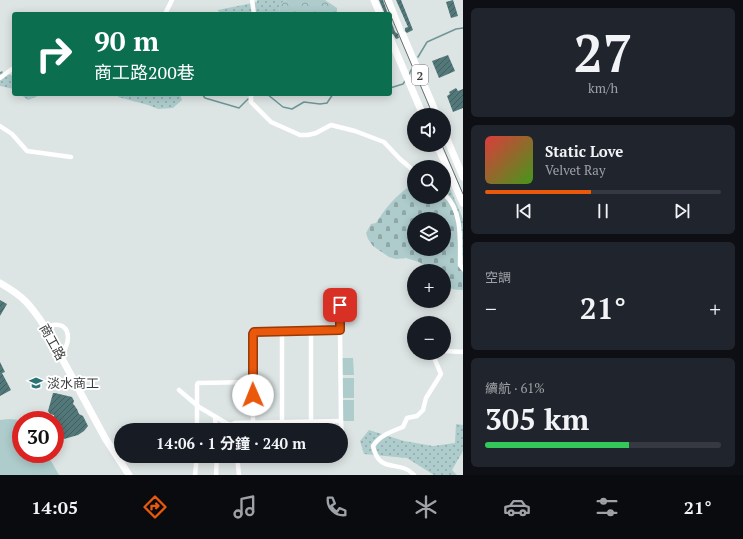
<!DOCTYPE html>
<html lang="zh-TW">
<meta charset="utf-8">
<style>
body{margin:0;font-family:"PT Serif","Noto Sans TC",serif;background:#20242c;color:#f1f3f6;height:100vh;display:flex;flex-direction:column;font-size:15px;white-space:nowrap}
*{box-sizing:border-box;margin:0}
p{font-size:13px;color:#9ea1a6}
.icon{flex:none;width:22px;height:22px;fill:none;stroke:currentColor;stroke-width:2;stroke-linecap:round;stroke-linejoin:round}
.map{position:relative;flex:1;overflow:hidden}
.panel{display:flex;flex-direction:column;gap:8px;padding:8px;background:#0d0f14;width:280px}
.panel>*{flex:none}
.banner{position:absolute;left:12px;top:12px;width:380px;height:84px;border-radius:4px;box-shadow:0 2px 10px #0003;background:#0b6e4f;color:#fff;overflow:hidden}
.tools{position:absolute;left:407px;top:108px;display:grid;gap:8px}
.tools a{display:grid;place-items:center;width:44px;height:44px;border-radius:50%;background:#171b24;box-shadow:0 2px 10px #0003;font-size:20px}
.speed{position:absolute;left:12px;top:411px;display:flex;gap:8px;font-size:20px;font-weight:700;text-align:center}
.speed>*{display:grid;place-content:center;width:52px;height:52px;border-radius:50%;background:#171b24;box-shadow:0 2px 10px #0003;line-height:1}
.speed .limit{border:6px solid #d22;background:#fff;color:#111}
.pin{position:absolute;display:grid;place-items:center;width:34px;height:34px;color:#fff;margin:-17px;border-radius:8px;box-shadow:0 2px 6px #0006}
.me{position:absolute;width:44px;margin:-22px;rotate:359deg;stroke-linejoin:round;filter:drop-shadow(0 0 3px #0008)}
.turn{display:flex;align-items:center;gap:14px;height:84px;padding:0 16px;font-size:18px}
.turn .icon{width:52px;height:52px;stroke-width:2.5}
.turn b{display:block;font-size:28px;line-height:34px}
.big{font-size:30px;font-weight:700;line-height:1.1}
.panel .tile{flex:1;display:flex;flex-direction:column;justify-content:center;gap:6px;min-width:0;padding:0 14px;border-radius:6px;background:#20242c}
.panel .dial{align-items:center;gap:0}
.dial b{font-size:52px;line-height:1}
.song{display:flex;align-items:center;gap:12px}
.cover{width:48px;height:48px;border-radius:6px;background:linear-gradient(135deg,hsl(0 70% 55%),hsl(100 70% 35%))}
.played{height:4px;border-radius:2px;background:linear-gradient(90deg,#ea580c 45%,#363941 45%)}
.keys{display:flex;justify-content:space-around;direction:ltr}
.heat{display:flex;justify-content:space-between;align-items:center;font-size:22px;direction:ltr}
.charge{height:6px;border-radius:3px;background:linear-gradient(90deg,#34c759 61%,#363941 0)}
.trip{position:absolute;left:114px;top:423px;width:234px;height:40px;border-radius:20px;background:#171b24;box-shadow:0 2px 10px #0003;font-weight:700;line-height:40px;text-align:center}
.tab-bar{display:flex;height:64px;justify-content:space-around;align-items:center;background:#090b0e;color:#9ea1a6}
.tab-bar .icon{width:28px;height:28px}
.tab-bar .selected{color:#ea580c}
.tab-bar b{font-size:18px;color:#f1f3f6}
main{display:flex;flex:1;min-height:0}
.map>svg:first-child{display:block}
.grass{fill:url(#grass-dots)}
.forest{fill:url(#forest-crowns)}
.cemetery{fill:url(#cemetery-stones);fill-rule:evenodd}
.garden{fill:#aecccc}
.lines{fill:none;stroke-linecap:round;stroke-linejoin:round}
.stream{stroke:#6f9697;stroke-width:1.5}
.building{fill:url(#building-hatch)}
.street{stroke:#fff;stroke-width:4.5}
.secondary{stroke:#fff;stroke-width:7}
.primary{stroke:#fff;stroke-width:7}
.tram{stroke:#6a6d6d;stroke-width:1}
.route-casing{stroke:#983908;stroke-width:10}
.route{stroke:#ea580c;stroke-width:7}
.labels{text-anchor:middle;dominant-baseline:central;stroke-width:4;stroke-linejoin:round;paint-order:stroke}
.shield{fill:#fff;stroke:#757676;stroke-width:1}
.shield-label{font-size:12px;font-weight:bold;fill:#3a3c3c}
.street-label{font-size:13px;fill:#3a3c3c;stroke:#fff}
.poi-label{font-size:13px;fill:#3a3c3c;stroke:#fff;text-anchor:start}
</style>
<main>
<div class="map">
<svg width="463" height="475" viewBox="0 0 463 475">
<defs>
<pattern id="grass-dots" width="8" height="8" patternUnits="userSpaceOnUse"><rect width="8" height="8" fill="#aecccc"/><path d="M2 2h.1M6 6h.1" fill="none" stroke="#8fa7a7" stroke-width="1.8" stroke-linecap="round"/></pattern>
<pattern id="forest-crowns" width="20" height="18" patternUnits="userSpaceOnUse"><rect width="20" height="18" fill="#aecccc"/><path d="M2 6a3 3 0 1 1 6 0M12 15a3 3 0 1 1 6 0" fill="none" stroke="#8fa7a7"/></pattern>
<pattern id="cemetery-stones" width="16" height="16" patternUnits="userSpaceOnUse"><rect width="16" height="16" fill="#aecccc"/><path d="M2 7V4a2 2 0 0 1 4 0v3zM10 15v-3a2 2 0 0 1 4 0v3z" fill="#8fa7a7"/></pattern>
<pattern id="building-hatch" width="6" height="6" patternUnits="userSpaceOnUse"><rect width="6" height="6" fill="#527879"/><path d="M-1 1l2-2M0 6l6-6M5 7l2-2" fill="none" stroke="#425e5f"/></pattern>
</defs>
<rect width="100%" height="100%" fill="#dde4e4"/>
<!-- grass -->
<g class="grass">
<path d="M257,0H286L280,4L279,14H221L218,10L257,2Z"/>
<path d="M0,72L14,76V89L0,86Z"/>
<path d="M20,94H41L38,96L28,100Z"/>
<path d="M120,94H180L182,100L173,108L158,109L148,105L118,97Z"/>
<path d="M444,174L463,219V260C460,236 463,209 444,192Z"/>
<path d="M456,424L463,425V451L452,470L457,475H434L407,458L364,454L360,441L369,430L404,441L433,446L455,443Z"/>
</g>
<!-- forest -->
<path class="forest" d="M286,0H325L337,8V14H279L280,4Z"/>
<!-- cemetery -->
<path class="cemetery" d="M414,183V197H444L451,204L457,221L459,265L463,273V290C455,290 450,289 444,285V271H432L419,262L406,258L396,259L389,257L373,246L368,239L366,233L371,224L376,223C387,206 396,195 414,183ZM414,219H444V249H414Z"/>
<!-- garden -->
<g class="garden">
<path d="M342,358H353L354,375H342Z"/>
<rect x="342" y="378" width="12" height="20"/>
<rect x="342" y="400" width="12" height="21"/>
<path d="M26,416L28,420H21V454H47L59,475H0V420L9,419L20,420Z"/>
</g>
<g class="lines">
<!-- stream -->
<g class="stream">
<path d="M418,57L427,42L456,29L463,28"/>
<path d="M0,73L2,72"/>
<path d="M13,73H14"/>
<path d="M409,75L411,70"/>
<path d="M390,88L403,84L405,81"/>
<path d="M81,94L87,95L92,94"/>
<path d="M202,94L205,98L239,108L248,99"/>
<path d="M267,94L283,107L292,109L304,102L320,104L327,103L333,94"/>
</g>
</g>
<!-- building -->
<g class="building">
<path d="M379,0H383L388,14H385Z"/>
<path d="M396,0H401L413,30L407,33L405,31V28L408,27Z"/>
<path d="M453,0L458,16L451,18L446,2Z"/>
<path d="M390,18L395,32L398,34L399,38L396,39L393,34L390,33Z"/>
<path d="M448,55L455,71L439,78L432,61Z"/>
<path d="M456,88L458,91L463,89V108L453,112L447,96L450,94L449,92Z"/>
<path d="M0,300L7,304L0,316Z"/>
<path d="M0,362L5,372L2,373L11,390L0,396Z"/>
<path d="M53,393H55L72,397L74,401L73,404L75,406L76,408L77,409L79,414L83,416L88,426L84,431L78,435L64,439L59,429V425L57,424V422L55,421L56,419L54,418V415L50,414L48,411Z"/>
</g>
<g class="lines">
<!-- street -->
<g class="street">
<path d="M252,0L254,14"/>
<path d="M165,14L172,0"/>
<path d="M0,78L12,69L14,70"/>
<path d="M251,94V102L271,122L300,135H308L316,133L331,125L355,131L384,142L400,159L414,171"/>
<path d="M0,126L12,134L27,151L71,157"/>
<path d="M444,194C463,210 460,242 460,265L463,269"/>
<path d="M45,327C70,318 73,338 61,356"/>
<path d="M340,330L341,421L342,437"/>
<path d="M311,331V430"/>
<path d="M282,332V423"/>
<path d="M444,351L463,352"/>
<path d="M179,390L199,407L226,423L231,425L235,423L341,421"/>
<path d="M215,417L216,430"/>
<path d="M253,423V335L254,332L340,330V305"/>
<path d="M197,430V385L198,383L253,382"/>
<path d="M237,456L239,475"/>
<path d="M195,475L197,456"/>
<path d="M216,475L217,456"/>
<path d="M414,475C400,459 379,475 373,446C379,436 392,431 403,427L407,418L417,416L423,410L426,398L441,374L435,360L436,354L439,353"/>
</g>
<!-- secondary -->
<path class="secondary" d="M0,283C23,296 30,304 45,327L105,438L129,475"/>
<!-- primary -->
<g class="primary">
<path d="M374,0L380,14"/>
<path d="M388,0L400,30"/>
<path d="M403,35L437,115"/>
<path d="M390,38L423,115"/>
<path d="M444,132L463,177"/>
<path d="M437,145L463,203"/>
</g>
<!-- tram -->
<g class="tram">
<path d="M384,0L390,14"/>
<path d="M390,14L433,115"/>
<path d="M442,145L463,194"/>
</g>
</g>
<g class="lines">
<!-- route casing -->
<g class="route-casing">
<path id="route" d="M253,395V334L254,332L340,330V305"/>
</g>
<!-- route -->
<use href="#route" class="route"/>
</g>
<!-- icons -->
<defs>
<g id="university-bare" transform="scale(1.08)"><path d="M0-5L7-2L0 1L-7-2ZM-4 1L0 2.5L4 1V4Q0 6-4 4Z" fill="#2a7476" stroke="#fff" stroke-width="2.5" paint-order="stroke"/></g>
</defs>
<g fill-rule="evenodd">
<use href="#university-bare" x="36" y="383"/>
</g>
<g class="labels">
<!-- shield labels -->
<rect class="shield" x="412" y="65" width="16" height="20" rx="3"/>
<g class="shield-label">
<text x="420" y="75">2</text>
</g>
<!-- street labels -->
<g class="street-label">
<text transform="translate(53 342) rotate(61)">商工路</text>
</g>
<!-- poi labels -->
<g class="poi-label">
<text x="47" y="383">淡水商工</text>
</g>
</g>
</svg>
<div class="tools">
<a><svg class="icon" aria-label="sound" viewBox="0 0 24 24"><path d="M4 9h4l5-4v14l-5-4H4zM17 9q2 3 0 6"/></svg></a>
<a><svg class="icon" aria-label="search" viewBox="0 0 24 24"><circle cx="10" cy="10" r="6"/><path d="M15 15l6 6"/></svg></a>
<a><svg class="icon" aria-label="layers" viewBox="0 0 24 24"><path d="M12 4l9 5-9 5-9-5zM3 14l9 5 9-5"/></svg></a>
<a>+</a>
<a>−</a>
</div>
<div class="speed"><div class="limit">30</div></div>
<div class="pin" style="left:340px;top:305px;background:#d93025"><svg class="icon" aria-label="arrive" viewBox="0 0 24 24"><path d="M6 21V4h12l-3 4 3 4H6"/></svg></div>
<svg class="me" style="left:253px;top:395px" viewBox="-20 -20 40 40"><circle r="19" fill="#fff"/><path d="M0-13L10 11 0 6-10 11z" fill="#ea580c"/></svg>
<div class="trip">14:06 · 1 分鐘 · 240 m</div>
<div class="banner">
<div class="turn"><svg class="icon" aria-label="right" viewBox="0 0 24 24"><path d="M7 20v-9h11M14 6l5 5-5 5"/></svg><div><b>90 m</b>商工路200巷</div></div>
</div>
</div>
<section class="panel">
<div class="tile dial"><b>27</b><p>km/h</p></div>
<div class="tile">
<div class="song"><i class="cover"></i><div><b>Static Love</b><p>Velvet Ray</p></div></div>
<div class="played"></div>
<div class="keys"><svg class="icon" aria-label="previous" viewBox="0 0 24 24"><path d="M18 5L8 12l10 7zM5 5v14"/></svg><svg class="icon" aria-label="pause" viewBox="0 0 24 24"><path d="M8 5v14M16 5v14"/></svg><svg class="icon" aria-label="next" viewBox="0 0 24 24"><path d="M6 5l10 7-10 7zM19 5v14"/></svg></div>
</div>
<div class="tile"><p>空調</p>
<div class="heat"><a>−</a><b class="big">21°</b><a>+</a></div>
</div>
<div class="tile"><p>續航 · 61%</p><b class="big">305 km</b><div class="charge"></div></div>
</section>
</main>
<nav class="tab-bar">
<b>14:05</b>
<svg class="icon selected" aria-label="directions" viewBox="0 0 24 24"><path d="M12 3l9 9-9 9-9-9zM9 14v-3h6M13 9l2 2-2 2"/></svg>
<svg class="icon" aria-label="music" viewBox="0 0 24 24"><path d="M9 18V5l10-2v13"/><circle cx="6" cy="18" r="3"/><circle cx="16" cy="16" r="3"/></svg>
<svg class="icon" aria-label="phone" viewBox="0 0 24 24"><path d="M5 4h4l2 5-3 2q2 4 5 5l2-3 5 2v4C11 20 4 13 5 4z"/></svg>
<svg class="icon" aria-label="climate" viewBox="0 0 24 24"><path d="M12 3v18M4 7l16 10M4 17L20 7"/></svg>
<svg class="icon" aria-label="car" viewBox="0 0 24 24"><path d="M5 17H2v-5l4-1 3-4h7l3 4 3 1v5h-3M9 17h6M6 11h13"/><circle cx="7" cy="17" r="2"/><circle cx="17" cy="17" r="2"/></svg>
<svg class="icon" aria-label="filters" viewBox="0 0 24 24"><path d="M4 7h16M4 17h16"/><circle cx="9" cy="7" r="2"/><circle cx="15" cy="17" r="2"/></svg>
<b>21°</b>
</nav>
